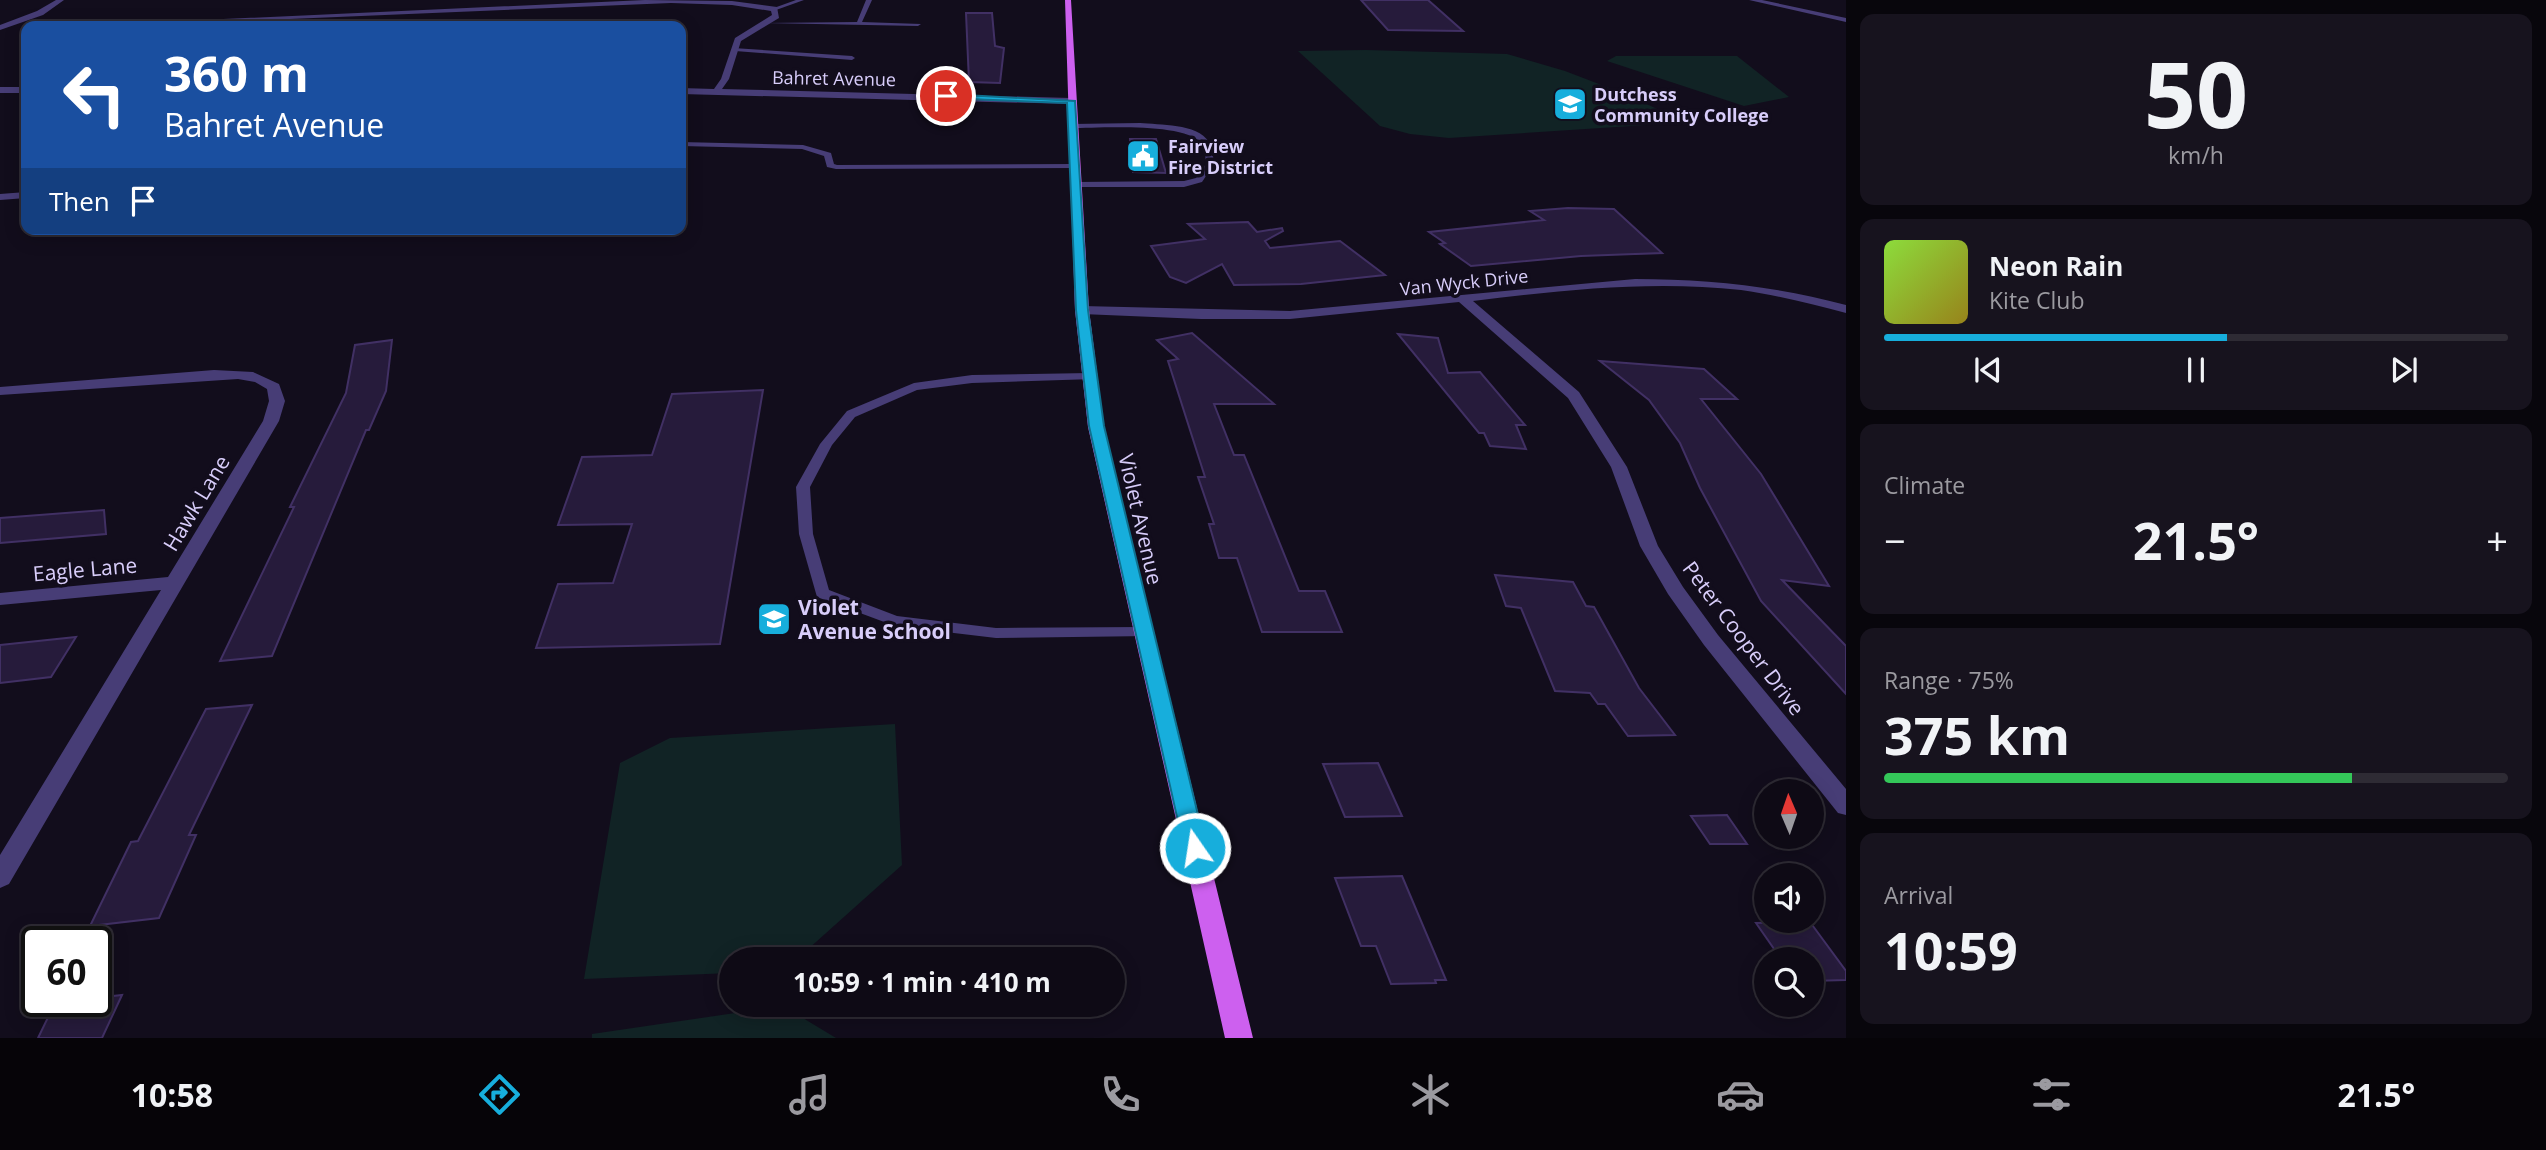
<!DOCTYPE html>
<meta charset="utf-8">
<style>
body{margin:0;font-family:"Open Sans",sans-serif;background:#17131e;color:#f1f3f6;height:100vh;display:flex;flex-direction:column;font-size:26px;white-space:nowrap}
*{box-sizing:border-box;margin:0}
p{font-size:23px;color:#9b9aa0}
.icon{flex:none;width:38px;height:38px;fill:none;stroke:currentColor;stroke-width:2;stroke-linecap:round;stroke-linejoin:round}
.map{position:relative;flex:1;overflow:hidden}
.sheet{display:flex;flex-direction:column;gap:14px;padding:14px;background:#08060c;width:700px}
.sheet>*{flex:none}
.guide{position:absolute;left:21px;top:21px;width:665px;height:214px;border-radius:14px;box-shadow:0 4px 18px #0003,0 0 0 2px #2e2b34;background:#1a4fa0;color:#fff;overflow:hidden}
.needle{width:46px;rotate:358deg}
.tools{position:absolute;left:1754px;top:779px;display:grid;gap:14px}
.tools a{display:grid;place-items:center;width:70px;height:70px;border-radius:50%;background:#0e0a15;box-shadow:0 4px 18px #0003,0 0 0 2px #2e2b34;font-size:35px}
.speed{position:absolute;left:21px;top:926px;display:flex;gap:14px;font-size:35px;font-weight:700;text-align:center}
.speed>*{display:grid;place-content:center;width:91px;height:91px;border-radius:50%;background:#0e0a15;box-shadow:0 4px 18px #0003,0 0 0 2px #2e2b34;line-height:1}
.speed .limit{border:4px solid #111;border-radius:10px;background:#fff;color:#111}
.pin{position:absolute;display:grid;place-items:center;width:60px;height:60px;color:#fff;margin:-30px;border:4px solid #fff;border-radius:50%;box-shadow:0 2px 7px #0007}
.me{position:absolute;width:77px;margin:-38px;rotate:347deg;stroke-linejoin:round;filter:drop-shadow(0 0 5px #0008)}
.turn{display:flex;align-items:center;gap:24px;height:147px;padding:0 28px;font-size:32px}
.turn .icon{width:91px;height:91px;stroke-width:2.5}
.turn b{display:block;font-size:49px;line-height:60px}
.then{display:flex;align-items:center;height:66px;padding:0 28px;background:#0003;gap:14px;font-size:26px}
.big{font-size:52px;font-weight:700;line-height:1.1}
.sheet .widget{flex:1;display:flex;flex-direction:column;justify-content:center;gap:10px;min-width:0;padding:0 24px;border-radius:14px;background:#17131e}
.sheet .dial{align-items:center;gap:0}
.dial b{font-size:91px;line-height:1}
.song{display:flex;align-items:center;gap:21px}
.cover{width:84px;height:84px;border-radius:10px;background:linear-gradient(135deg,hsl(90 70% 55%),hsl(50 70% 35%))}
.played{height:7px;border-radius:4px;background:linear-gradient(90deg,#17aedc 55%,#2e2b34 55%)}
.keys{display:flex;justify-content:space-around;direction:ltr}
.heat{display:flex;justify-content:space-between;align-items:center;font-size:38px;direction:ltr}
.charge{height:10px;border-radius:5px;background:linear-gradient(90deg,#34c759 75%,#2e2b34 0)}
.trip{position:absolute;left:719px;top:947px;width:406px;height:70px;border-radius:35px;background:#0e0a15;box-shadow:0 4px 18px #0003,0 0 0 2px #2e2b34;font-weight:700;line-height:70px;text-align:center}
.tab-bar{display:flex;height:112px;justify-content:space-around;align-items:center;background:#060408;color:#9b9aa0}
.tab-bar .icon{width:49px;height:49px}
.tab-bar .selected{color:#17aedc}
.tab-bar b{font-size:32px;color:#f1f3f6}
main{display:flex;flex:1;min-height:0}
.map>svg:first-child{display:block}
.green{fill:#112325}
.building{fill:#261b3b;stroke:#413064;stroke-width:2}
.lines{fill:none;stroke-linecap:round;stroke-linejoin:round}
.service{fill:#473d76;fill-rule:evenodd}
.minor{fill:#473d76;fill-rule:evenodd}
.primary{fill:#cd60ef;fill-rule:evenodd}
.route{fill:#17aedc;stroke:#0f718f;stroke-width:2}
.labels{text-anchor:middle;dominant-baseline:central;stroke-width:7;stroke-linejoin:round;paint-order:stroke}
.far-street-label{font-size:18px;fill:#d8cdfa;stroke:#120d1c}
.far-poi-label{font-size:18px;font-weight:bold;fill:#d8cdfa;stroke:#120d1c;text-anchor:start}
.street-label{font-size:21px;fill:#d8cdfa;stroke:#120d1c}
.poi-label{font-size:21px;font-weight:bold;fill:#d8cdfa;stroke:#120d1c;text-anchor:start}
</style>
<main>
<div class="map">
<svg width="1846" height="1038" viewBox="0 0 1846 1038">
<rect width="100%" height="100%" fill="#120d1c"/>
<!-- green -->
<g class="green">
<path d="M1366,50L1507,54L1565,71L1625,94L1668,114L1678,123L1449,138L1410,134L1380,126L1298,51Z"/>
<path d="M1616,56H1737L1789,97L1744,106L1607,61Z"/>
<path d="M895,724L902,865L797,959H732L731,973L584,979L620,763L670,738Z"/>
<path d="M783,1006L836,1038H592V1034Z"/>
</g>
<!-- building -->
<g class="building">
<path d="M1361,0H1428L1463,31L1388,30Z"/>
<path d="M966,13H992L995,46L1004,48L1000,83L969,82Z"/>
<path d="M1130,139H1156L1166,173L1133,172Z"/>
<path d="M1568,208L1614,209L1662,253L1581,256L1471,266L1440,244L1445,243L1429,232L1544,220L1530,211Z"/>
<path d="M1248,222L1257,232L1282,228L1283,231L1265,241L1270,248L1340,241L1385,275L1301,284L1234,285L1222,264L1186,283L1170,277L1151,246L1205,239L1188,224Z"/>
<path d="M1192,333L1274,404H1214L1234,455H1244L1299,591H1325L1342,632H1262L1237,558H1219L1209,524H1214L1198,477H1205L1168,361L1178,359L1157,340Z"/>
<path d="M1398,334L1438,338L1448,373L1480,372L1525,425H1516L1526,449L1490,446L1484,433H1479Z"/>
<path d="M392,340L386,391L369,430H366L272,656L220,661L294,507H290L346,393L355,345Z"/>
<path d="M1600,361L1704,369L1737,399H1701L1761,474L1829,586L1782,580L1846,646V694L1761,601L1700,488L1680,443L1649,400Z"/>
<path d="M763,390L720,644L536,648L558,584L613,583L632,524L558,525L582,457L652,455L672,394Z"/>
<path d="M104,510L106,534L0,543V518Z"/>
<path d="M1495,575L1573,582L1586,606L1594,607L1639,688L1675,735L1628,736L1605,704H1598L1590,693L1555,691L1521,608L1506,606Z"/>
<path d="M76,637L51,677L0,683V645Z"/>
<path d="M252,705L189,835H196L159,918L90,926L131,842L138,841L206,709Z"/>
<path d="M1378,763L1402,816L1345,817L1323,764Z"/>
<path d="M1727,815L1747,844H1710L1691,816Z"/>
<path d="M1402,876L1446,980H1435L1436,983L1391,984L1376,946H1361L1335,878Z"/>
<path d="M1810,922L1846,971V980L1811,981V959H1781L1756,923Z"/>
<path d="M122,995L102,1038H38L55,1003L96,1001V998Z"/>
</g>
<g class="lines">
<!-- service -->
<g class="service">
<path d="M796,0H804L776,10L771,9Z"/>
<path d="M866,0H872L862,22L921,24L918,26L764,23L857,22Z"/>
<path d="M733,48L852,56L855,58L852,60L735,51Z"/>
<path d="M1140,123C1159,125 1197,123 1209,142C1213,149 1213,157 1214,164L1202,182L1184,187H1073L1072,185L1076,182L1184,181L1196,178L1206,164C1205,158 1206,148 1201,143C1185,122 1098,128 1072,128L1068,126L1072,124Z"/>
<path d="M681,142L803,145L831,153L834,164L837,165L1074,164L1078,166L1074,168L836,169L827,167L824,156L802,149L681,146Z"/>
<path d="M1090,373L1096,377L1094,379L972,383L917,390L855,417L832,445L810,487L813,534L829,590L897,616L996,628L1144,627L1150,628L1152,632L1150,636L996,638L895,626L817,597L799,534L796,487L820,444L847,411L914,383L972,375Z"/>
</g>
<!-- minor -->
<g class="minor">
<path d="M56,0H64L43,15L0,30V25L37,11Z"/>
<path d="M645,0L732,1L777,7L779,18L741,41L729,79L722,89L1071,98L1075,101L1071,104L681,94V88L714,89L721,79L735,38L772,15L771,11L732,5L671,3L121,26H70Z"/>
<path d="M1749,0H1762L1846,18V22Z"/>
<rect x="0" y="87" width="26" height="6"/>
<path d="M26,192V198L0,200V194Z"/>
<path d="M1635,279C1708,279 1775,286 1846,305V313C1811,304 1777,295 1741,290C1652,280 1561,290 1473,301L1579,392L1627,467L1658,546L1683,587L1718,635L1846,789V815L1838,813L1704,645L1668,594L1640,546L1611,467L1568,398L1459,302L1290,319H1201L1082,314L1075,310L1082,306L1290,311Z"/>
<path d="M214,370L253,372L279,384L285,401L279,421L9,884L0,888V855L161,590L0,605V593L168,577L263,421L269,401L267,389L255,382L238,379L0,395V387Z"/>
</g>
<!-- primary -->
<path class="primary" d="M1065,0H1071L1089,310L1104,427L1253,1038H1225L1088,427L1075,310Z"/>
</g>
<!-- route -->
<path class="route" d="M946,94L1075,101L1088,310L1104,426L1206,848L1203,855L1195,858L1187,855L1184,848L1089,426L1076,310L1067,103L943,98Z"/>
<!-- icons -->
<defs>
<g id="university-square" transform="scale(1.75)"><rect x="-9" y="-9" width="18" height="18" rx="4" fill="#17aedc" stroke="#120d1c"/><path d="M0-5L7-2L0 1L-7-2ZM-4 1L0 2.5L4 1V4Q0 6-4 4Z" fill="#fff"/></g>
<g id="civic-square" transform="scale(1.75)"><rect x="-9" y="-9" width="18" height="18" rx="4" fill="#17aedc" stroke="#120d1c"/><path d="M-.6-6.5H3V-4.5H.6V-3L4-1V1h2V6H-6V1h2V-1L-.6-3ZM-1.2 2.5V6h2.4V2.5Z" fill="#fff"/></g>
<g id="school-square" transform="scale(1.75)"><rect x="-9" y="-9" width="18" height="18" rx="4" fill="#17aedc" stroke="#120d1c"/><path d="M0-5L7-2L0 1L-7-2ZM-4 1L0 2.5L4 1V4Q0 6-4 4Z" fill="#fff"/></g>
</defs>
<g fill-rule="evenodd">
<use href="#university-square" x="1570" y="104"/>
<use href="#civic-square" x="1143" y="156"/>
<use href="#school-square" x="774" y="619"/>
</g>
<g class="labels">
<!-- far-street labels -->
<g class="far-street-label">
<text transform="translate(834 78) rotate(1)">Bahret Avenue</text>
<text transform="translate(1464 282) rotate(-6)">Van Wyck Drive</text>
</g>
<!-- far-poi labels -->
<g class="far-poi-label">
<text x="1594" y="94">Dutchess<tspan x="1594" dy="21">Community College</tspan></text>
<text x="1168" y="146">Fairview<tspan x="1168" dy="21">Fire District</tspan></text>
</g>
<!-- street labels -->
<g class="street-label">
<text transform="translate(196 503) rotate(-59)">Hawk Lane</text>
<text transform="translate(1141 519) rotate(77)">Violet Avenue</text>
<text transform="translate(85 569) rotate(-5)">Eagle Lane</text>
<text transform="translate(1744 638) rotate(53)">Peter Cooper Drive</text>
</g>
<!-- poi labels -->
<g class="poi-label">
<text x="798" y="607">Violet<tspan x="798" dy="24">Avenue School</tspan></text>
</g>
</g>
</svg>
<div class="tools">
<a><svg class="needle" viewBox="-14 -14 28 28"><path d="M0-13l5 13h-10z" fill="#e53935"/><path d="M0 13l5-13h-10z" fill="#9b9aa0"/></svg></a>
<a><svg class="icon" aria-label="sound" viewBox="0 0 24 24"><path d="M4 9h4l5-4v14l-5-4H4zM17 9q2 3 0 6"/></svg></a>
<a><svg class="icon" aria-label="search" viewBox="0 0 24 24"><circle cx="10" cy="10" r="6"/><path d="M15 15l6 6"/></svg></a>
</div>
<div class="speed"><div class="limit">60</div></div>
<div class="pin" style="left:946px;top:96px;background:#d93025"><svg class="icon" aria-label="arrive" viewBox="0 0 24 24"><path d="M6 21V4h12l-3 4 3 4H6"/></svg></div>
<svg class="me" style="left:1195px;top:848px" viewBox="-20 -20 40 40"><circle r="17" fill="#17aedc" stroke="#fff" stroke-width="3"/><path d="M0-11L8 9 0 5-8 9z" fill="#fff"/></svg>
<div class="trip">10:59 · 1 min · 410 m</div>
<div class="guide">
<div class="turn"><svg class="icon" aria-label="left" viewBox="0 0 24 24"><path d="M17 20v-9H6M10 6l-5 5 5 5"/></svg><div><b>360 m</b>Bahret Avenue</div></div>
<div class="then">Then<svg class="icon" aria-label="arrive" viewBox="0 0 24 24"><path d="M6 21V4h12l-3 4 3 4H6"/></svg></div>
</div>
</div>
<section class="sheet">
<div class="widget dial"><b>50</b><p>km/h</p></div>
<div class="widget">
<div class="song"><i class="cover"></i><div><b>Neon Rain</b><p>Kite Club</p></div></div>
<div class="played"></div>
<div class="keys"><svg class="icon" aria-label="previous" viewBox="0 0 24 24"><path d="M18 5L8 12l10 7zM5 5v14"/></svg><svg class="icon" aria-label="pause" viewBox="0 0 24 24"><path d="M8 5v14M16 5v14"/></svg><svg class="icon" aria-label="next" viewBox="0 0 24 24"><path d="M6 5l10 7-10 7zM19 5v14"/></svg></div>
</div>
<div class="widget"><p>Climate</p>
<div class="heat"><a>−</a><b class="big">21.5°</b><a>+</a></div>
</div>
<div class="widget"><p>Range · 75%</p><b class="big">375 km</b><div class="charge"></div></div>
<div class="widget"><p>Arrival</p><b class="big">10:59</b></div>
</section>
</main>
<nav class="tab-bar">
<b>10:58</b>
<svg class="icon selected" aria-label="directions" viewBox="0 0 24 24"><path d="M12 3l9 9-9 9-9-9zM9 14v-3h6M13 9l2 2-2 2"/></svg>
<svg class="icon" aria-label="music" viewBox="0 0 24 24"><path d="M9 18V5l10-2v13"/><circle cx="6" cy="18" r="3"/><circle cx="16" cy="16" r="3"/></svg>
<svg class="icon" aria-label="phone" viewBox="0 0 24 24"><path d="M5 4h4l2 5-3 2q2 4 5 5l2-3 5 2v4C11 20 4 13 5 4z"/></svg>
<svg class="icon" aria-label="climate" viewBox="0 0 24 24"><path d="M12 3v18M4 7l16 10M4 17L20 7"/></svg>
<svg class="icon" aria-label="car" viewBox="0 0 24 24"><path d="M5 17H2v-5l4-1 3-4h7l3 4 3 1v5h-3M9 17h6M6 11h13"/><circle cx="7" cy="17" r="2"/><circle cx="17" cy="17" r="2"/></svg>
<svg class="icon" aria-label="filters" viewBox="0 0 24 24"><path d="M4 7h16M4 17h16"/><circle cx="9" cy="7" r="2"/><circle cx="15" cy="17" r="2"/></svg>
<b>21.5°</b>
</nav>
